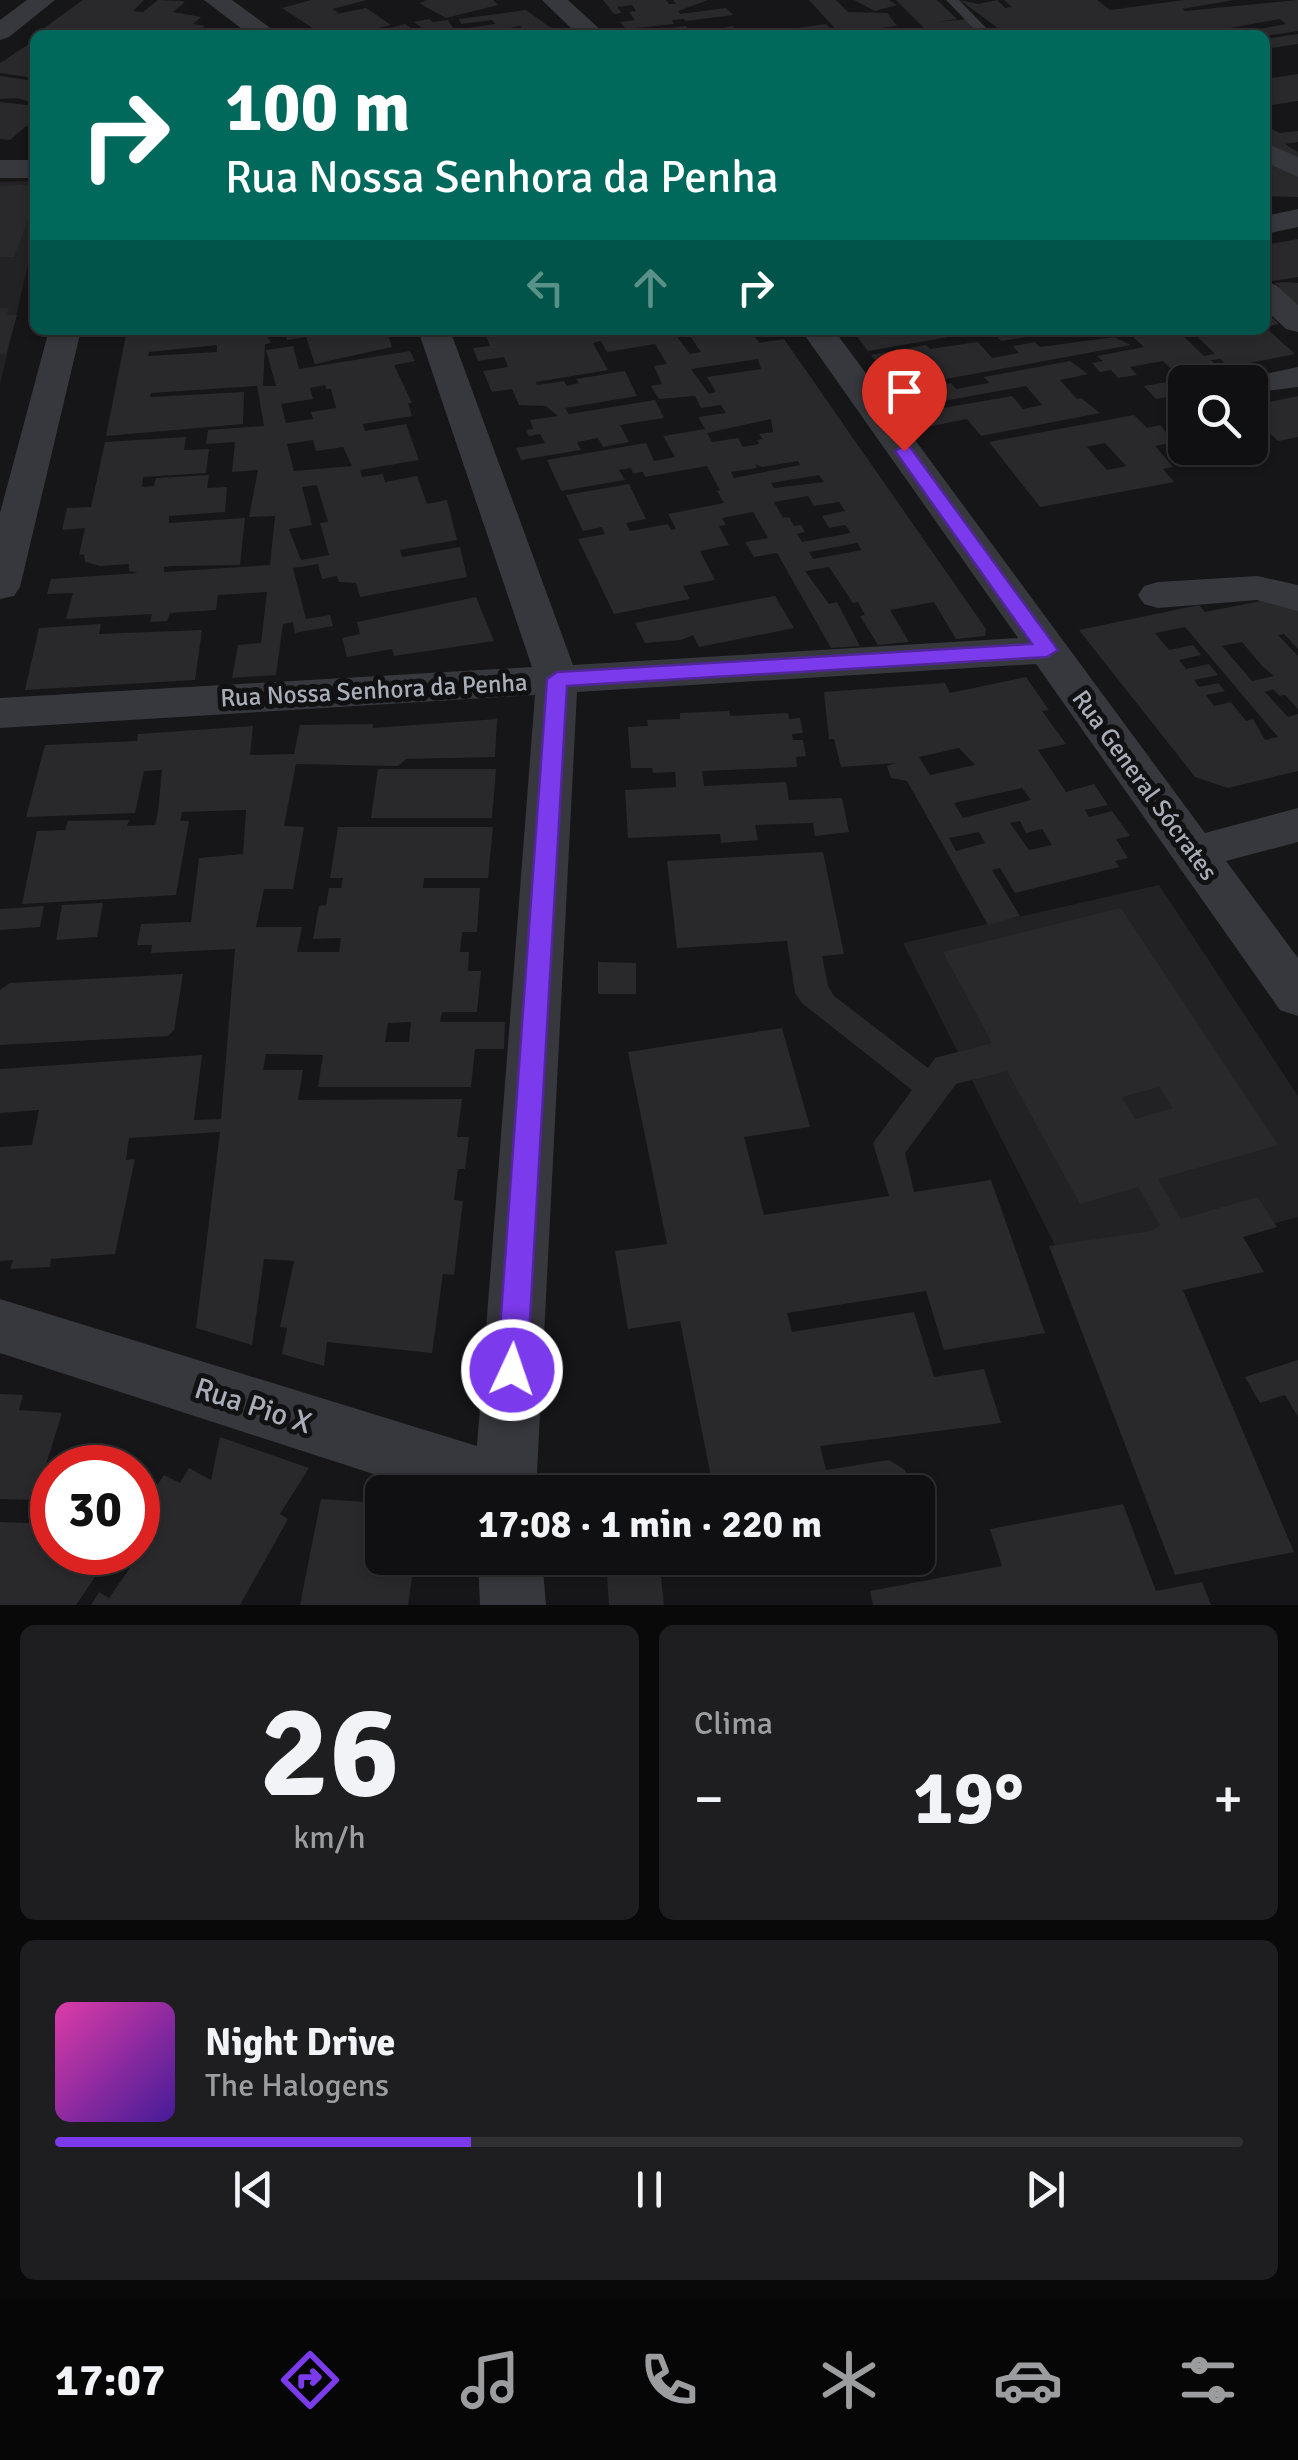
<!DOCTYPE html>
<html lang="pt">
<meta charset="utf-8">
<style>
body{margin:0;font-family:Signika,sans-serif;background:#1e1e20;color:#f1f3f6;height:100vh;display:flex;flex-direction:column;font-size:38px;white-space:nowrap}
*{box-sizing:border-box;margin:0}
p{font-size:32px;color:#9c9d9f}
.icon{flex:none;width:55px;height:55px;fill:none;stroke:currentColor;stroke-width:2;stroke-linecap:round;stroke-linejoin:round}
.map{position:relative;height:1605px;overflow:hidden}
.panel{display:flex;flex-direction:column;gap:20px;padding:20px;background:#09090a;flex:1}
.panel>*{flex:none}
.guide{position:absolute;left:30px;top:30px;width:1240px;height:305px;border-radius:15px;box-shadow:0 2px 8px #0004,0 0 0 2px #303032;background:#00695c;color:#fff;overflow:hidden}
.fabs{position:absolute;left:1168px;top:365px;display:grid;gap:20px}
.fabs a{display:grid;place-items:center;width:100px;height:100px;border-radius:15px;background:#101012;box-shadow:0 2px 8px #0004,0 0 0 2px #303032;font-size:50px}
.speed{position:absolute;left:30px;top:1445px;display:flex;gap:20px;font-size:50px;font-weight:700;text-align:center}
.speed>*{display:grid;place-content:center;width:130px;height:130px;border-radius:50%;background:#101012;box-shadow:0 2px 8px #0004,0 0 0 2px #303032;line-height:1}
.speed .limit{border:15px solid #d22;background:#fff;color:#111}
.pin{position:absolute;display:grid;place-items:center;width:85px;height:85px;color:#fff;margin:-102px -42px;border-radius:50% 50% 50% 0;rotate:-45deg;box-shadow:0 0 10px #0007}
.pin .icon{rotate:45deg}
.me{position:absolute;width:110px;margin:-55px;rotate:3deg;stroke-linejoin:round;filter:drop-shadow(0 0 8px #0008)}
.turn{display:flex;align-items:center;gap:35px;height:210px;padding:0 30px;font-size:45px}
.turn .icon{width:130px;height:130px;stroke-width:2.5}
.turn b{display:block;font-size:70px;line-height:85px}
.lanes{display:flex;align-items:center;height:95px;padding:0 30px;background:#0003;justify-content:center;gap:50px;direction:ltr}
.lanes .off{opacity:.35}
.big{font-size:75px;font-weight:800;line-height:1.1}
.panel .tile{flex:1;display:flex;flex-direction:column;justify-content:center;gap:15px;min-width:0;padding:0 35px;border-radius:15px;background:#1e1e20}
.panel .dial{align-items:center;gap:0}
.dial b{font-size:130px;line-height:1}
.song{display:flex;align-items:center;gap:30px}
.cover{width:120px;height:120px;border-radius:15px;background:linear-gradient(135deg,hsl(320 70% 55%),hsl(260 70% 35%))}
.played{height:10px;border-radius:5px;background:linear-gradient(90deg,#7c3aed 35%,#303032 35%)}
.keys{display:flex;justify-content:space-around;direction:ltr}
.heat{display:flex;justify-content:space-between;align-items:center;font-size:55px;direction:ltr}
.panel .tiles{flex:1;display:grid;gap:20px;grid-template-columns:1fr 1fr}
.tile:last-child{grid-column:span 2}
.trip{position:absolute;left:365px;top:1475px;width:570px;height:100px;border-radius:15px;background:#101012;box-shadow:0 2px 8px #0004,0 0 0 2px #303032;font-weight:800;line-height:100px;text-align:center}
.tabs{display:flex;height:160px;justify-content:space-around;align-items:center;background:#060607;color:#9c9d9f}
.tabs .icon{width:70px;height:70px}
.tabs .on{color:#7c3aed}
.tabs b{font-size:45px;color:#f1f3f6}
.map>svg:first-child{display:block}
.built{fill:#222225}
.building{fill:#29292c;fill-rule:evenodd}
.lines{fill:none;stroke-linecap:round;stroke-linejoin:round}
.lane{fill:#37383d;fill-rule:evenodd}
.street{fill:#37383d;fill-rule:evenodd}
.route{fill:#7c3aed;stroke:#51269a;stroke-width:2.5}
.labels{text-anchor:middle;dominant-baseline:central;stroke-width:10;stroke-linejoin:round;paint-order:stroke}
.street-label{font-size:25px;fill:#a8adb8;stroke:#111113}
.near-street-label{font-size:30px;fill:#a8adb8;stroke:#111113}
</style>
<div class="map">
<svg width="1298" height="1605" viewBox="0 0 1298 1605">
<rect width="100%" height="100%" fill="#161618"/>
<!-- built -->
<g class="built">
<path d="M35,181V235L0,384V182Z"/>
<path d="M1159,885L1298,1096V1217L1071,1277L903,943Z"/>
</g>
<!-- building -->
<g class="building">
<path d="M83,0H144L133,11L143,12L158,0L182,1L185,2L173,12L201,17L193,24L205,26L194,35H86L44,28Z"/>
<path d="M311,0H367L332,9L339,13L332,15L366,8L391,25L348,35H323L282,8Z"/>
<path d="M427,0H493L498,5L446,18L419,3Z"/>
<path d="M603,0H666L669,4H676L673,0H708L678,11L680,14L726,8L733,15L686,21L683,19L672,20L674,24L626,29L620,22L635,20L629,12L636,11L632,5L617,7L622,13L614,14Z"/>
<path d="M809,0H836L848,12L887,13L897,26L864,30L869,35H841Z"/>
<path d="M854,0H889L897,5L875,11Z"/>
<path d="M896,0H937L957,19L937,22L968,19L979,29L972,30L977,35H931Z"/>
<path d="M960,0L978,4L997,0L1005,8L1012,7L1004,0H1097L1110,10L1184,0H1234L1182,9L1185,11L1298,0V31L1265,36L1225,35L1286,24L1280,19L1191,35L1164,31L1155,33L1158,35H1007Z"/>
<path d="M526,10L561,35H507L524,30L520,26L475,35H460L455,30L495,24L492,20L461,24L459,19Z"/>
<path d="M429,19L433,22L448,20L453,28L429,33L414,22Z"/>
<path d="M405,24L417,33L368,35V34Z"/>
<path d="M826,24L837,35H760V33Z"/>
<path d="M686,26L693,34L733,26L741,35H648L645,31Z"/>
<path d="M1298,34V44L1265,49V39Z"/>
<path d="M29,44H35V78L0,73V63Z"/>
<path d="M1298,74V101L1265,106V79Z"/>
<path d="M0,76L35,81V103L17,98L0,99Z"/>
<path d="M0,102L35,106V127L26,126L10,140L0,139Z"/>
<path d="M1265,126L1280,133L1298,131V142L1285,144L1298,152V163L1265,145Z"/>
<path d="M1275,164L1298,177V197L1265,196V167Z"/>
<path d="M35,184V201L14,257H0V186Z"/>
<path d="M1298,239V277L1273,281L1265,274V245Z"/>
<path d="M1284,282L1298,283V305L1277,287H1280L1275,283Z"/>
<path d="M0,308H9L7,315H17L6,354H0Z"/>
<path d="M1273,318L1279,324L1265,327L1295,354L1229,367L1220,359L1211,360L1219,369L1199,373L1190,364L1170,368L1163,361L1130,367L1137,375L1118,378L1111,370L1100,372L1092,363L1103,361L1097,356L1144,347L1125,330H1265V319ZM1192,331L1215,354L1204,356L1181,334Z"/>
<path d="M127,330H264L271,343L265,344L263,386H276L266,350L293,346L299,369L410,351L415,361L394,365L412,403H408L412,416L363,424L365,431L406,424L419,460L360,470L362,477L383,474L385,482L417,476L427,504L447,500L457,540L400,550L402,557L460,547L467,577L360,597L356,583L339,582L337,576L322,579L318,564L293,568L306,619L330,615L333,626L295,633L293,622L283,624L276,675L232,678L238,645L261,643L267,592L218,595L216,610L170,613L167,621L150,622L152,614L66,619L73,593L47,594L51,579L138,573L129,571V564L100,566L85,562L84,554L79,555L85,528L62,530L67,508L91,507L105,442L186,437L184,450L209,449L206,473L143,477L142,487L154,486L156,478L209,475L207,488L227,487L225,512L169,516V523L245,518L240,565L172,566L164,567V572L270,565L275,516L249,517L258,470L232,472L235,442L206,444L208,430L264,426L257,386L151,393L150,397L244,392L243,424L106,436ZM217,345V352L148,356L149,352ZM325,385L326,389H331L336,408L311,412L313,419L286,423L281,404L313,399L310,388ZM313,440L316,451L343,447L352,466L294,471L287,444ZM317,485L328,522L320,523L329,555L301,560L289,529L312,525L302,487Z"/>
<path d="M284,330H318L320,335L332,333L331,330H386L392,347L315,364L306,337L287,340Z"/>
<path d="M484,330H672L690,354L701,352L686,330H751L759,343L784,339L986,629L985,636L956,639L934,602L890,610L909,642L878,645L860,616L865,615L858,602L853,603L829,567L805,571L829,604L837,602L860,646L831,648L777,553L754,557L745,542L768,538L753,512L722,518L726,525L719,526L729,545L700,551L715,580L683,586L690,599L614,614L578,539L605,534L602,527L583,531L566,495L629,484L646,519L626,523L630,531L668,524L671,530L676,529L668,514L724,503L717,491L720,490L707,466L645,477L643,472L633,473L631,468L619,470L625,480L561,491L547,460L646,443L654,461L675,457L663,436L705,429L698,417L726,413L721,405L701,408L695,396L659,399L651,386L662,384L654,366L667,364L655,344L607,352L601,341L593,343L608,370L536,382L537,385L564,381L567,386L579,383L576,379L625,371L637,396L565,408L569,414L655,400L664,418L620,425L629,442L603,447L598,438L577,442L581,450L521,460L516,448L545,443L540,434L529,436L526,430L533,429L530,420L558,416L546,406L519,405L512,389L492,392L483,371L508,367L504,357L478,361L473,348L490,346ZM758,359L761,369L707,377L716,392L709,394L691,369ZM771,419L773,432L759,434L763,439L757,440L759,444L743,447L738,438L712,442L707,433ZM798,461L800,465L734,478L731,472L757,468L755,464L762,467ZM819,475L824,482L774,488L771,483ZM808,496L814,506L839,502L845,511L822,516L829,528L845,525L851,533L802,542L797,534L805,532L801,525L794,526L789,517L783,518L774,502ZM857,543L862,550L813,559L809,552Z"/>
<path d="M852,330H891L896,336L928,330L977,332L868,351Z"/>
<path d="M992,330H1035L1039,335L1001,341Z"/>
<path d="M1114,337L1131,345L897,388L871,355L926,345L930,349L978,342L992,358L1019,353L1013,346L1035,342L1040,347Z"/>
<path d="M1070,361L1088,374L1060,380L1077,399L1081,398L1100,413L981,436L967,419L927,427L901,392L951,383L956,389L989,383L984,377ZM1026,386L1042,405L1023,409L1012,396L943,408L938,402Z"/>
<path d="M1202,376L1209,382H1185V394L1156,399L1144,386Z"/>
<path d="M1298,396V437L1278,441L1250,415V406Z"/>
<path d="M1134,415L1147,428L1160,425L1175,442L1155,446L1173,467L1163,469L1174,482L1040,507L989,442ZM1105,443L1126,466L1107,470L1087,447Z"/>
<path d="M775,596L794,628L699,647L693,635L681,640L645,643L635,623Z"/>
<path d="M476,597L494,641L394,656L392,649L347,657L342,638L360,634L357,622Z"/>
<path d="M1271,599L1298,607V649L1284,634L1278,635L1298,656V709L1285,695L1280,696L1273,689L1265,692L1288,717L1298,714V771L1228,788L1195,777L1079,630L1199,605L1205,612ZM1185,627L1278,737L1265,740L1253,719L1246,721L1231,702L1214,706L1206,695L1225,691L1218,683L1199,687L1194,680L1218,675L1209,664L1186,669L1179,660L1201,655L1193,645L1169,650L1155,633ZM1242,642L1262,666L1274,676L1252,681L1222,646Z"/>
<path d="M101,624L99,634L202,630L195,680L25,690L39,628Z"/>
<path d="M1026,677L1049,710L1042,711L1066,744L1038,750L1066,792L1094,784L1108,805L1085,810L1089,817L1112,811L1130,836L1116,839L1128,858L1115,861L1119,867L1015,893L1000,868L992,870L1020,916L988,925L907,781L891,778L887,766L896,763L841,767L834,739H829L824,692L945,683L950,693ZM959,748L975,765L930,775L919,757ZM1022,788L1031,800L963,818L954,803ZM1020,821L1026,833L1042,829L1052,845L1029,850L1010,823ZM979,832L985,843L956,851L949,838Z"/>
<path d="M729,711L730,716L788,713L789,719L800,718L803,733L792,734L793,740H803L806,756L796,757L797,767L702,771L704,786L786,782L789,800L842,798L849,832L815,836L813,823L755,825L758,840L721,843L720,834L628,838L625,790L676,787L675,772L653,773L652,768H631L628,727L648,726L647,720L680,719V713Z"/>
<path d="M497,719L495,757L406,759L398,766L296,764L284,826L304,827L293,889H264L256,927H302L297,952H339L341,938L313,939L319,906L326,905L329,888H341L343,878H330L338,827H493L488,878H424L423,888H480L477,932H462L460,952H469L468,971H481L477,1012H442L440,1022H505L504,1049H475L471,1087H318L323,1055L266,1054L263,1070H303L298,1100L462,1099L457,1137H469L465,1169H458L454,1200L463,1201L454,1275L443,1274L432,1353L327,1342L324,1366L282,1354L287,1328L280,1327L294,1261L264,1259L252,1345L196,1328L220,1132L129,1138L126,1160L135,1159L115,1254L51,1259L50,1267L10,1269L13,1260L0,1261V1147L32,1145L39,1110L0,1113V1069L202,1055L194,1120L221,1119L235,949L151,953L152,945H137L141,924L191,922L199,858L243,854L246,810L182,812L180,821H189L176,895L22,904L37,831L65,830L68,821L129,820L127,826L155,825L158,812L162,770L144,771L135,813L26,817L45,745L137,741L138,734L253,726L250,755L294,754L300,725L373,724V728ZM411,1022L409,1042H385L388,1023Z"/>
<path d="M378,769H496L492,818H371Z"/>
<path d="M823,852L844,954L822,956L828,986L834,996L928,1068L935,1058L992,1043L943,952L1121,908L1278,1145L1158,1179L1181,1219L1258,1197L1277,1227L1243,1237L1264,1272L1183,1290L1294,1552L1175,1575L1049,1246L1151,1231L1160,1225L1138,1187L1080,1204L1007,1071L956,1084L905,1153L914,1192L991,1180L1045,1333L944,1350L926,1291L787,1313L792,1332L914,1312L934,1377L984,1369L1001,1423L820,1446L826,1470L889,1460L905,1470L911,1492H714L680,1321L628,1329L615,1251L667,1244L628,1052L782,1028L810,1127L744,1137L764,1215L889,1196L873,1143L912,1090L802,1003L795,993L787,941L677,948L667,861ZM1159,1087L1173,1108L1135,1119L1122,1097Z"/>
<path d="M103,903L97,937L56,940L62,905Z"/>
<path d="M44,906L40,927L0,930V909Z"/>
<path d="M598,962L636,963V994H598Z"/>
<path d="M183,974L174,1030L168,1036L0,1045V990L10,983Z"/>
<path d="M1298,1360V1417L1285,1395L1260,1403L1245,1377Z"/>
<path d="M0,1394L23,1395L19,1410L62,1413L35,1500L0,1499Z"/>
<path d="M220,1437L309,1468L280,1514L288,1519L240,1605H91L99,1592L109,1598L130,1568L119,1562L126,1552H138V1535L144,1526L138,1522V1514L164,1475L180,1483L189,1468L211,1480Z"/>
<path d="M321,1499L382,1503V1558H415L408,1605H300Z"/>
<path d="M1123,1504L1156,1591L1202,1582L1211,1605H873L870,1591L1002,1566L990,1529Z"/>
<path d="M0,1522L52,1524V1552H112L76,1605H0Z"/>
<path d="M606,1558H659L664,1605H609Z"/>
<path d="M726,1558H804V1559L729,1573Z"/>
</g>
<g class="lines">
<!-- lane -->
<path class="lane" d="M946,0H959L993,35H980Z"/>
<!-- street -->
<g class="street">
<path d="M27,0H55L9,37L0,40V20Z"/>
<path d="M204,0H232L280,35H250Z"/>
<path d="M542,0H568L606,35H578Z"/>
<path d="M1265,143L1298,157V177L1265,162Z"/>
<rect x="0" y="160" width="35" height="18"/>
<path d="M1298,209V227L1265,234V216Z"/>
<path d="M1265,282L1276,285L1298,305V332L1286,329L1265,309Z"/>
<path d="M49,330H81L20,587L14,596L0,599V513Z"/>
<path d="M418,330H450L573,665L1018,638L801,330H834L1205,833L1298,808V842L1226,861L1298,958V1016L1280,1010L1036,664L577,692L536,1492H429L0,1353V1299L477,1446L535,695L0,728V698L532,667Z"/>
<path d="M1298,367V387L1250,393V382H1243L1246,378Z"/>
<path d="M1257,576L1298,585V611L1257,600L1158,608L1144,604L1138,595L1144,586L1158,582Z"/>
<path d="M478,1558H542L546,1605H480Z"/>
</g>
</g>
<!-- route -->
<path class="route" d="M904,446L910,447L1058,650L1047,657L567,686L527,1370L522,1380L512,1384L501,1380L497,1370L547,679L557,672L1032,644L895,451Z"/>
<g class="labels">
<!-- street labels -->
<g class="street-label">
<text transform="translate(374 690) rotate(-3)">Rua Nossa Senhora da Penha</text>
<text transform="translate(1145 785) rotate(54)">Rua General Sócrates</text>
</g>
<!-- near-street labels -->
<g class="near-street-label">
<text transform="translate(253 1406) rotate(18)">Rua Pio X</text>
</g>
</g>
</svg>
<div class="fabs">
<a><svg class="icon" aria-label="search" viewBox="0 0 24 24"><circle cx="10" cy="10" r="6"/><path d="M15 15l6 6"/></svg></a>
</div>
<div class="speed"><div class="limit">30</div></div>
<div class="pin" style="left:904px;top:451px;background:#d93025"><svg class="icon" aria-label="arrive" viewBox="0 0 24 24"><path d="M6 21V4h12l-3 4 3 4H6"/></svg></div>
<svg class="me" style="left:512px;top:1370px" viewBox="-20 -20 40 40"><circle r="17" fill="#7c3aed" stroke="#fff" stroke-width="3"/><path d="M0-11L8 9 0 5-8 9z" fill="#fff"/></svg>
<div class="trip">17:08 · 1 min · 220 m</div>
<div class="guide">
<div class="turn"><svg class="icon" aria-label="right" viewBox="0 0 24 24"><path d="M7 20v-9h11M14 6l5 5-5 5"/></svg><div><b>100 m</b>Rua Nossa Senhora da Penha</div></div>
<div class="lanes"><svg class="icon off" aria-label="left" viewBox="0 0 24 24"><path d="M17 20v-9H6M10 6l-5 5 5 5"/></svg><svg class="icon off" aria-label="ahead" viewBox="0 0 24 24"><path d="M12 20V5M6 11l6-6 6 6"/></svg><svg class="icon" aria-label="right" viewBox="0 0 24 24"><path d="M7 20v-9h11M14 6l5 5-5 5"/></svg></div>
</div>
</div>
<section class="panel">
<div class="tiles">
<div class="tile dial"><b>26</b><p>km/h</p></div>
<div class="tile"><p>Clima</p>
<div class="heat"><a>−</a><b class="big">19°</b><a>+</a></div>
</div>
<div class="tile">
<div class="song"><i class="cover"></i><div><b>Night Drive</b><p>The Halogens</p></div></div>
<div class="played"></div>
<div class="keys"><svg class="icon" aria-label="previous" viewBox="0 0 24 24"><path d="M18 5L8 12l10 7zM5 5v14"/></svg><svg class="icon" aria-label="pause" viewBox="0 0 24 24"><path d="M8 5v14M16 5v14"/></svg><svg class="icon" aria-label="next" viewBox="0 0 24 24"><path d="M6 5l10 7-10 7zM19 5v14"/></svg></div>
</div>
</div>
</section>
<nav class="tabs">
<b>17:07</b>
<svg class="icon on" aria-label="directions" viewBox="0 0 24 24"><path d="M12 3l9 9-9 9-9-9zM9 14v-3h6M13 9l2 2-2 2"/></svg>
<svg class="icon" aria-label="music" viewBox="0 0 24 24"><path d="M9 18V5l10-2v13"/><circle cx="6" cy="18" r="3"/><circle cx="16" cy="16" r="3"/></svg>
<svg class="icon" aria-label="phone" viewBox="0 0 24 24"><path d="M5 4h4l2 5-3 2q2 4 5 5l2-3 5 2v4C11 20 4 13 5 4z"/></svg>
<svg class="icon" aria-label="climate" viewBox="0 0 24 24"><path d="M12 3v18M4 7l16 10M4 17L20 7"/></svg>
<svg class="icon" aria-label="car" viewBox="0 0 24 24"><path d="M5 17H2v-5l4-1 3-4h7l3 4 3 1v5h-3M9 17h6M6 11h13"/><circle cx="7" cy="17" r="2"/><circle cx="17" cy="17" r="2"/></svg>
<svg class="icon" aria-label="filters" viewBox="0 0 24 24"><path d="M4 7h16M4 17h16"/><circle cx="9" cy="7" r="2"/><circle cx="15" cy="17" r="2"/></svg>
</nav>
